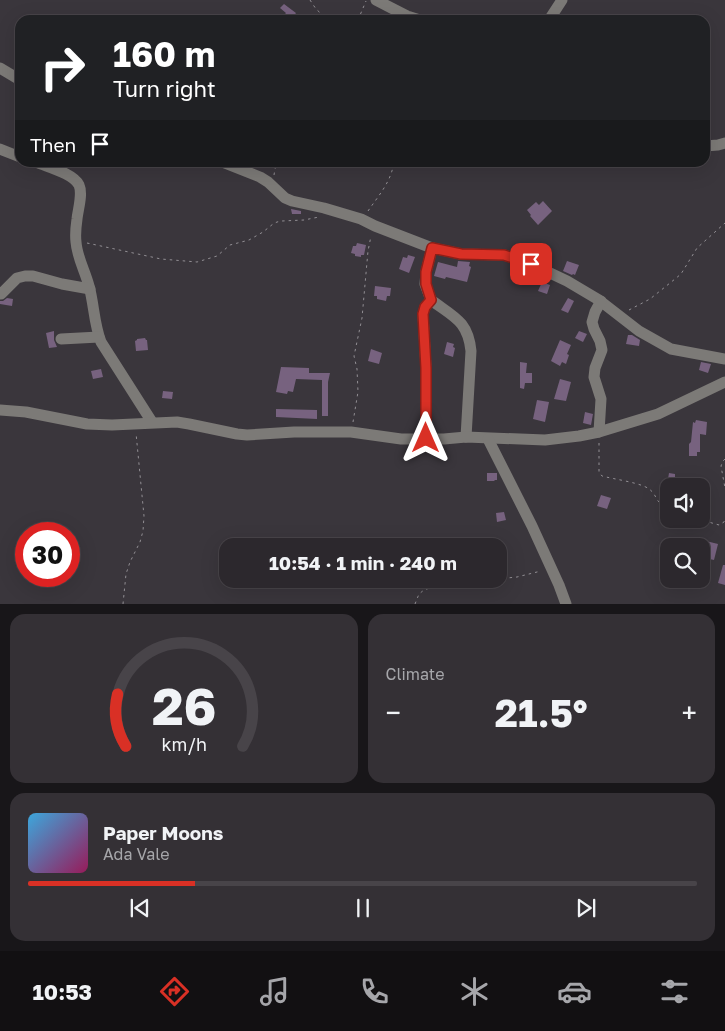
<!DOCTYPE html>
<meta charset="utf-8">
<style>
body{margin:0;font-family:"Golos Text",sans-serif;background:#343035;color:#f1f3f6;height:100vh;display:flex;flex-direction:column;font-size:19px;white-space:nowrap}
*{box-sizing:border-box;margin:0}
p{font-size:16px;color:#a6a6aa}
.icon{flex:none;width:28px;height:28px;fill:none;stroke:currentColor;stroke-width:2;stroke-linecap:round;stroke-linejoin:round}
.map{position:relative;height:604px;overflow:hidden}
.drawer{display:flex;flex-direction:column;gap:10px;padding:10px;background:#181619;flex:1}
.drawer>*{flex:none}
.banner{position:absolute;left:15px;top:15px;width:695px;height:152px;border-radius:15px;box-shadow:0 5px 20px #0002,0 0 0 1px #484449;background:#202124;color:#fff;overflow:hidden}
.buttons{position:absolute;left:660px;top:478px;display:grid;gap:10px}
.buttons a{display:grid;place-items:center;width:50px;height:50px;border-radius:10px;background:#2c282d;box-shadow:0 5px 20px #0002,0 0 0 1px #484449;font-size:25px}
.speed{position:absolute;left:15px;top:522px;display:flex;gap:10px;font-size:25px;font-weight:700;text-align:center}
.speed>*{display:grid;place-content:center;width:65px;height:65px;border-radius:50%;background:#2c282d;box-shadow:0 5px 20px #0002,0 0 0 1px #484449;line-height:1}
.speed .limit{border:8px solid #d22;background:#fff;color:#111}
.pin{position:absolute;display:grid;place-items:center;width:42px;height:42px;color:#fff;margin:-21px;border-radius:10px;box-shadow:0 2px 8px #0006}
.me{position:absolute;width:55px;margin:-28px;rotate:0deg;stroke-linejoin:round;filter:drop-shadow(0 0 4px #0008)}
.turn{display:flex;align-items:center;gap:18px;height:105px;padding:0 15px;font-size:22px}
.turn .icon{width:65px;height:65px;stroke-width:2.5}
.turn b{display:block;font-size:35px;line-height:42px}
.then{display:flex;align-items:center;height:48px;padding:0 15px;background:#0003;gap:10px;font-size:19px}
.big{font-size:38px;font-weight:700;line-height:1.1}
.drawer .widget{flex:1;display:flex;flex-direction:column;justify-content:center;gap:8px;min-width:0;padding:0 18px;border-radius:15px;background:#343035}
.drawer .dial{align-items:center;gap:0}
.dial svg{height:130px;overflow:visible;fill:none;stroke:#484449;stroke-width:7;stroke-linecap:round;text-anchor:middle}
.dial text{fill:#f1f3f6;stroke:none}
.song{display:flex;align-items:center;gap:15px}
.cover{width:60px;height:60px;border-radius:8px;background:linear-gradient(135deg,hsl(200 70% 55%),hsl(330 70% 35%))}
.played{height:5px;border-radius:2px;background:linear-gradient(90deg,#d93025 25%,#484449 25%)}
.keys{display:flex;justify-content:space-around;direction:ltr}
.heat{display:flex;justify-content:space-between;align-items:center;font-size:28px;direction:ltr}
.drawer .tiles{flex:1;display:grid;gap:10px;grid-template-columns:1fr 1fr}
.widget:last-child{grid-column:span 2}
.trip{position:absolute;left:219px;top:538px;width:288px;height:50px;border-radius:15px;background:#2c282d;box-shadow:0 5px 20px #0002,0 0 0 1px #484449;font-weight:700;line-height:50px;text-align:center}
.tabs{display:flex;height:80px;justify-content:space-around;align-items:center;background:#121012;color:#a6a6aa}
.tabs .icon{width:35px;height:35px}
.tabs .active{color:#d93025}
.tabs b{font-size:22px;color:#f1f3f6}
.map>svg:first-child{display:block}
.building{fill:#77627f}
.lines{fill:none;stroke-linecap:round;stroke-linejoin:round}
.path{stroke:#928f94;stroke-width:1;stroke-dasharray:2.5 4;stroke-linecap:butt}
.minor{stroke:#7c7a77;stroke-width:11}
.route-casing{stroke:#8d1f18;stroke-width:12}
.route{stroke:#d93025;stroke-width:9}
</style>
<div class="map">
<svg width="725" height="604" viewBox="0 0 725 604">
<rect width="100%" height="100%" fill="#3a363c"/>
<!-- building -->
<g class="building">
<path d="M284,4L296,13L291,20H280L286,13L280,8Z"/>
<path d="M543,201L552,211L538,225L530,216L531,215L527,210L536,202L539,205Z"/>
<path d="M291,209L301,211V214H292Z"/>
<path d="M357,243L366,245L364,255H361V257L355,256V254L351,253L353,246H356Z"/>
<path d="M408,255L415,257L409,273L399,269L403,257L407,258Z"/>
<path d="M458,261L470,262L469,266L471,267L467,282L446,277L445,279L434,276L438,262L457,267Z"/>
<path d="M567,261L579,265L575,275L573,274L572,275L563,271Z"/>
<path d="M542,282L550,285L547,294L538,291Z"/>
<path d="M375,286L391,288L390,296H387L386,301L377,299V296H374Z"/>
<path d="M7,298L13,299L12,306L0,304V301H3Z"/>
<path d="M568,298L574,301L568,313L561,310Z"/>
<path d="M54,331V340L57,347L49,348L46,333Z"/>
<path d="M579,331L587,334L583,342L575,338Z"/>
<path d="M628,335H632L640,340L639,346L626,344Z"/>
<path d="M145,338L146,340H147L148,350L136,351L135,341L137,340V339Z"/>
<path d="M560,340L571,345L567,354L569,355L566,364L562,362L560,366L551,361Z"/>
<path d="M447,342L454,344L453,347L455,348L453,357L444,354Z"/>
<path d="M371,349L382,353L379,364L368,361Z"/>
<path d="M520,362L527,363L526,373H532V383H525L524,389L520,388Z"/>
<path d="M701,362L711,364L708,373L699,370Z"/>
<path d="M281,367L309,368V373H330L328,382V416H322V380L296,379L293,392L288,391L287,394L276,392Z"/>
<path d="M101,369L103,377L93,379L91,371Z"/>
<path d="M560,379L571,382L566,401L554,399Z"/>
<path d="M163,391L173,392L172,399L162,398Z"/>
<path d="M537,400L549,402L545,422L533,419Z"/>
<path d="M276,409L317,410V419L276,417Z"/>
<path d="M585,412L593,414L591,425L583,423Z"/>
<path d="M696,420L707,422L706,435L700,434V452H697V456H689V444L691,442L693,422L695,423Z"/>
<path d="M487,473H497V480H495L494,481H487Z"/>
<path d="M669,473L675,474V477L679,478L677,486H664L666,478L668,479Z"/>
<path d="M601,495L611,498L607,509L597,506Z"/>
<path d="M504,512L506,520L497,522L496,513Z"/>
<path d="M706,541L718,544L714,560L701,557Z"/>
<path d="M723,565H725V585L718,583Z"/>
</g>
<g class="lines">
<!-- path -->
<g class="path">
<path d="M310,0L316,9L328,20"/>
<path d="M358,20L366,1"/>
<path d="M274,175L275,169L278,162"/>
<path d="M368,211C379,195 391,182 394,162"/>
<path d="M87,243L161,259L197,262L217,256L230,245L249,240L263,232L273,224L277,222L282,221L304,220L319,217"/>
<path d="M629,310L650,299L675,279L681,274L697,248L725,223"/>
<path d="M353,422L358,392L357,369L354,356L362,318L368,251L371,236"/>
<path d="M599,443V472L602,476C613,479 642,483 649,489C658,495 654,503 669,508"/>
<path d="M725,459L723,461L721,466L725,488"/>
<path d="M698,519L719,525L724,522L725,519"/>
<path d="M123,604L126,574L130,562L140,542L143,531L144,516L136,433"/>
<path d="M415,604L419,594L424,590L438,585L517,577L541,571"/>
</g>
<!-- minor -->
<g class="minor">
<path d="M376,0L407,16L420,20"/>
<path d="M549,20L562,0"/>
<path d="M0,68L20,80"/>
<path d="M705,146L718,145L725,143"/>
<path d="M0,149L20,157"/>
<path d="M36,162C47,167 73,173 79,185C83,194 78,209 77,219C76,226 75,234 76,242C77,257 85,271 89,286C94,304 94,324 101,342L152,422"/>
<path d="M222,162L260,177L268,182L285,198L292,201L324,208L361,219L375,226L432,248L461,254L504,255L531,264L567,281L599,300L639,331L671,349L725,359"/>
<path d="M1,294L17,278L25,276H33L62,284L90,289"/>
<path d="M431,300C454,317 468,321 471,351L466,437"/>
<path d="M61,339L99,337"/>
<path d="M0,410L26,412L87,424L112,425L177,422L189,424L237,434L247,435L294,432H351L401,439H444L466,437L545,440L579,436L599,432L658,414L725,382"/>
<path d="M599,432L601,399L594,377L595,368L602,350L600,341L594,329L592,322L595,312L601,301"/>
<path d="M426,438V368L423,314L425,307L431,300L425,284L426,272L432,248"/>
<path d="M488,439L532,526L559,585L566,604"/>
</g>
</g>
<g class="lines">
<!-- route casing -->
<g class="route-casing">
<path id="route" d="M426,438V368L423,314L425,307L431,300L426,284V272L432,248L461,254L504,255L531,264"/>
</g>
<!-- route -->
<use href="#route" class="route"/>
</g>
</svg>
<div class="buttons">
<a><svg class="icon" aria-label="sound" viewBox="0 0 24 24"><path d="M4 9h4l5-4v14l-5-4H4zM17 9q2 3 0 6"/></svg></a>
<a><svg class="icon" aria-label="search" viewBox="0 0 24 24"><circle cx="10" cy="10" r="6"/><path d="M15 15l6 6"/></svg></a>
</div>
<div class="speed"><div class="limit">30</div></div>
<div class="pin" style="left:531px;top:264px;background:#d93025"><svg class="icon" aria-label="arrive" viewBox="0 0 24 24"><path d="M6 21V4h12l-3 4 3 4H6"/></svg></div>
<svg class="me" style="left:426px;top:438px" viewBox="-20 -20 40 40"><path d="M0-17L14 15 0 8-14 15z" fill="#d93025" stroke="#fff" stroke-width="4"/></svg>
<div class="trip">10:54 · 1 min · 240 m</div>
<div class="banner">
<div class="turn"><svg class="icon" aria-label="right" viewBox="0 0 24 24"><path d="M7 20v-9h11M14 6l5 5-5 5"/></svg><div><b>160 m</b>Turn right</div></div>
<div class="then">Then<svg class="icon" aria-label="arrive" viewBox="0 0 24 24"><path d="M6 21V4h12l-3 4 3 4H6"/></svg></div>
</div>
</div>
<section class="drawer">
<div class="tiles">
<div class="widget dial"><svg viewBox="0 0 100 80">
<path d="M14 69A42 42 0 1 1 86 69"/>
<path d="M14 69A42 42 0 0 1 9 37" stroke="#d93025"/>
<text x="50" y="56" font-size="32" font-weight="700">26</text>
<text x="50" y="72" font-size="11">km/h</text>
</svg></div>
<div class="widget"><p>Climate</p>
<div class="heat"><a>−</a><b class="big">21.5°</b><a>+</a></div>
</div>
<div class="widget">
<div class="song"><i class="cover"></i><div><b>Paper Moons</b><p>Ada Vale</p></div></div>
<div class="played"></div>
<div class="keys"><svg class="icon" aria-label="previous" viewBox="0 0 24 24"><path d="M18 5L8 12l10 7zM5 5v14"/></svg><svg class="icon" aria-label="pause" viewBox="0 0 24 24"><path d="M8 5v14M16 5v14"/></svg><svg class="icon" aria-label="next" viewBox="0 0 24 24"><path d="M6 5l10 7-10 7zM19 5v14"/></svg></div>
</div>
</div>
</section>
<nav class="tabs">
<b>10:53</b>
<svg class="icon active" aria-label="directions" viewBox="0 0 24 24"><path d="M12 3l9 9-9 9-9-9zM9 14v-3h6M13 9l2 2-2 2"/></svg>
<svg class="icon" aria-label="music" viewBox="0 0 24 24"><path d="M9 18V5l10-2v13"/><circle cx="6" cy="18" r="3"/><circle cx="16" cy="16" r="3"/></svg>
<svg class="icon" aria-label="phone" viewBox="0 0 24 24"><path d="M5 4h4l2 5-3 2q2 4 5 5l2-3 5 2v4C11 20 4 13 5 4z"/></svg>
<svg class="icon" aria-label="climate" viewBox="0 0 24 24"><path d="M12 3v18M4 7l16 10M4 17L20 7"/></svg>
<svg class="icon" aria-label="car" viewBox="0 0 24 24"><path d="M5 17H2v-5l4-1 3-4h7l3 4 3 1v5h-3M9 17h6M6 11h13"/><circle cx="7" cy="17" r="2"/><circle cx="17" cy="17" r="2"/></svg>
<svg class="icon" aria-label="filters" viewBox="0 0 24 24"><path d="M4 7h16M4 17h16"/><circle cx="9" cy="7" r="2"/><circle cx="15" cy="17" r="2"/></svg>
</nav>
